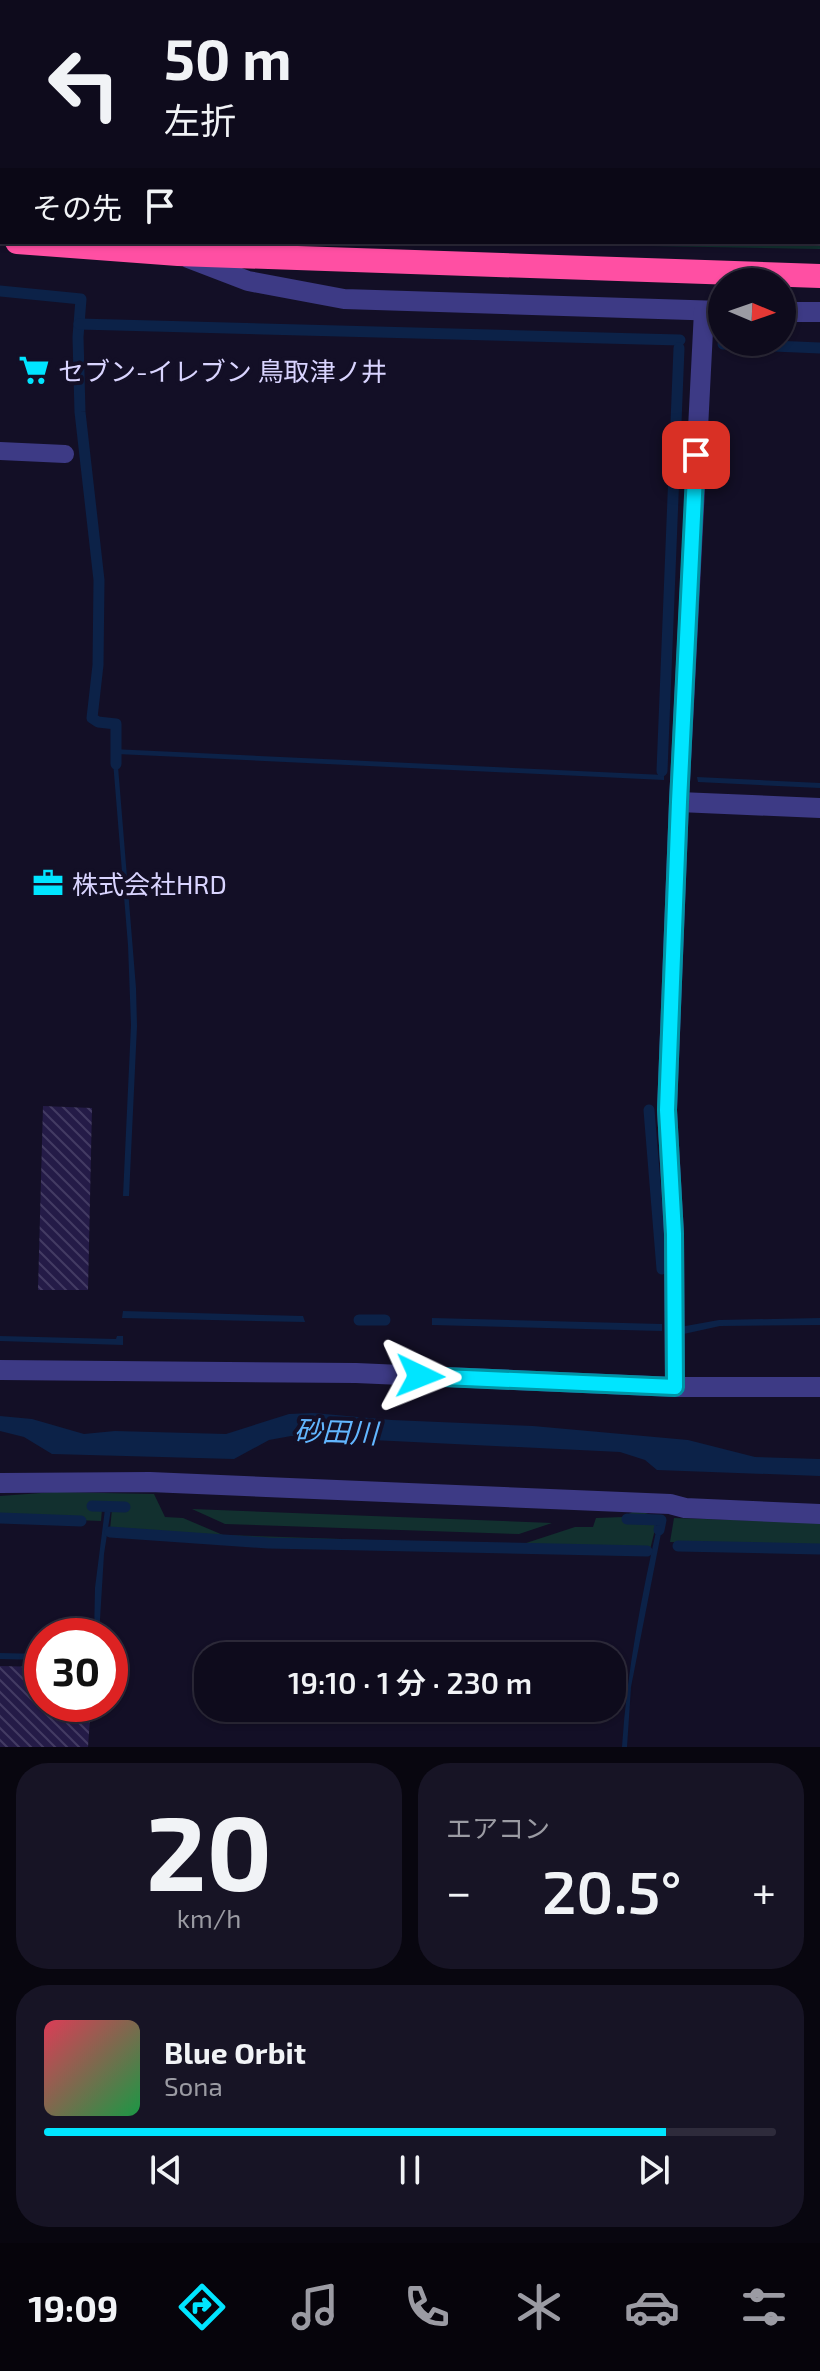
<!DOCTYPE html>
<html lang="ja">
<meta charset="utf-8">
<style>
body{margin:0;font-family:"Exo 2","Noto Sans JP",sans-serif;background:#171425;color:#f1f3f6;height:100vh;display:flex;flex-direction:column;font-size:30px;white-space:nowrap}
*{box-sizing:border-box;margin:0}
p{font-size:26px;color:#9b9ba3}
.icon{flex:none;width:44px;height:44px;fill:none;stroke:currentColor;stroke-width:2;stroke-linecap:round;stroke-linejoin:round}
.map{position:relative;height:1747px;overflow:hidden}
.drawer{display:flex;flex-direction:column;gap:16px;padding:16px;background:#08060f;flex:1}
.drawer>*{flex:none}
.banner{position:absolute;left:0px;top:0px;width:820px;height:244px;box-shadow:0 2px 6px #0004,0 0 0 2px #2e2b3b;background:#0e0b1c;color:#f1f3f6;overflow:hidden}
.needle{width:52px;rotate:92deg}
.buttons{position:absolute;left:708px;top:268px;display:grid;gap:16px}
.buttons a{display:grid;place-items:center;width:88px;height:88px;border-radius:50%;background:#0e0b1c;box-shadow:0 2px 6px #0004,0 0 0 2px #2e2b3b;font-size:40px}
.speed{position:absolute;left:24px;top:1618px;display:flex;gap:16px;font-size:40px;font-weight:700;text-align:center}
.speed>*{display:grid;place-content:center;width:104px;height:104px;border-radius:50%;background:#0e0b1c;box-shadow:0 2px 6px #0004,0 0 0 2px #2e2b3b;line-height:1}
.speed .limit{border:12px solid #d22;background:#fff;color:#111}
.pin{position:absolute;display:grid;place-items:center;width:68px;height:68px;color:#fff;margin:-34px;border-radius:16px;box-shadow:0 4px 12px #0006}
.me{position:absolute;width:88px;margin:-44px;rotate:92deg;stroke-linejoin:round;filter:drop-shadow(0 0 6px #0008)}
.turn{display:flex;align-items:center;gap:28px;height:168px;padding:0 32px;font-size:36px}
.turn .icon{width:104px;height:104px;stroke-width:2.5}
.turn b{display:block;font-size:56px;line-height:68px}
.then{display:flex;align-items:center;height:76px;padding:0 32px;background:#0003;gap:16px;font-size:30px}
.big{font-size:60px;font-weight:600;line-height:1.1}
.drawer .card{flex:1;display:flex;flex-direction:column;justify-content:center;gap:12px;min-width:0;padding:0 28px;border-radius:32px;background:#171425}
.drawer .dial{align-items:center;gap:0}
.dial b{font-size:104px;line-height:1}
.song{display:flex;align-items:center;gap:24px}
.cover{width:96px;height:96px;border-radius:12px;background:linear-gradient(135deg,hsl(350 70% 55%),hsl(140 70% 35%))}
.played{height:8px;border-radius:4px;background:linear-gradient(90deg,#00e5ff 85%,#2e2b3b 85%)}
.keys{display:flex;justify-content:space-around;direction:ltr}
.heat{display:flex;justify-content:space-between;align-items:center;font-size:44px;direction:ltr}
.drawer .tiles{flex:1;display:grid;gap:16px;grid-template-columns:1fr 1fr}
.card:last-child{grid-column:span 2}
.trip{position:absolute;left:194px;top:1642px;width:432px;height:80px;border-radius:32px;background:#0e0b1c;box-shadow:0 2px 6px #0004,0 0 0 2px #2e2b3b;font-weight:600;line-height:80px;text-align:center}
.tab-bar{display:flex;height:128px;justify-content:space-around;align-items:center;background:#06040b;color:#9b9ba3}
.tab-bar .icon{width:56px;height:56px}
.tab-bar .active{color:#00e5ff}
.tab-bar b{font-size:36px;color:#f1f3f6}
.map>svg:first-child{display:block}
.green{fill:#12302f}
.water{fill:#0c2248}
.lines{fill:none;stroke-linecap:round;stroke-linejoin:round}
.stream{stroke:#0c2248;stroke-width:11}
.building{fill:url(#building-back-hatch)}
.lane{stroke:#3d3a85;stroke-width:18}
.street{stroke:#3d3a85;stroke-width:20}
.highway{stroke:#ff4fa3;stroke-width:24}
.route-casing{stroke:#0095a6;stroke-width:20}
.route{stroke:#00e5ff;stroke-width:14}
.labels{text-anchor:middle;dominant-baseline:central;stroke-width:8;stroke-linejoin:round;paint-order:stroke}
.poi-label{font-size:26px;fill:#d9d4ff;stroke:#130f26;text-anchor:start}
.water-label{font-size:28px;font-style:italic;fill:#62b6ff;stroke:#130f26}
</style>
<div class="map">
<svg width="820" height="1747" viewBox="0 0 820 1747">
<defs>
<pattern id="building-back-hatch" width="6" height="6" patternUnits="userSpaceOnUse" patternTransform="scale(2)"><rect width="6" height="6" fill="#241b47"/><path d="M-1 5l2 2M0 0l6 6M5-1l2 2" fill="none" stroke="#433b63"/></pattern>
</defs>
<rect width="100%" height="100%" fill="#130f26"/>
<!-- green -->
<g class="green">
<path d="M818,168L820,249L420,242H818Z"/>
<path d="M55,1492L154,1494L165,1517L183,1518L223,1535L520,1545L575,1527H593L596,1518L623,1517L636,1510L658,1517L650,1550C470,1549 289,1544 110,1530L112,1509H102L101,1521L0,1517V1496Z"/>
<path d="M192,1509L552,1523L519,1534L225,1524Z"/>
<path d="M674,1518L820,1523V1546L670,1542Z"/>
</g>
<!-- water -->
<g class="water">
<path d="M112,749L664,775V780L117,754L136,988L137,1026L129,1196H123L131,1025L128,945Z"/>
<path d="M697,777L820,783V788L698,782Z"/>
<path d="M123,1311L303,1316L305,1322L122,1318Z"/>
<path d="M432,1318L662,1324V1331L432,1325Z"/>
<path d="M820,1318V1325L720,1326L679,1335L680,1327L719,1320Z"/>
<path d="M0,1336L116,1339L117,1336H123V1345L0,1341Z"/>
<path d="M313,1413L392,1420L533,1426L688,1440L755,1457L820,1459V1476L657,1470L645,1460L620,1452L291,1436L269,1440L234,1459L52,1454L24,1437L0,1431V1416L32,1419L84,1434L115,1431L226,1434L289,1414Z"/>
<path d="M105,1509H111L104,1554L99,1636H94L95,1588Z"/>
<path d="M659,1518H664L631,1687L627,1747H622C627,1669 642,1594 659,1518Z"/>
<path d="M0,1653L42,1654V1660L0,1659Z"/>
</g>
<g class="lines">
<!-- stream -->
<g class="stream">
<path d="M740,2V0"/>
<path d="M818,74H820"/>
<path d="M0,80H2"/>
<path d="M0,291L81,299L78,337L80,412L99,580L98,665L92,718L98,722L116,724V764"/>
<path d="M79,324L680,340"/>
<path d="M723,344L820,348"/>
<path d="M662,771L679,348"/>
<path d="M649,1110L662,1269"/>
<path d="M359,1320H385"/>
<path d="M92,1506L125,1507"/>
<path d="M0,1518L81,1521"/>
<path d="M627,1519L661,1520L659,1530"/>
<path d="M110,1532L268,1543L647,1551"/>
<path d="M678,1546L820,1549"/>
</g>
</g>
<!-- building -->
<g class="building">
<path d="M43,1106L92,1108L88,1290H38Z"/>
<path d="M0,1666L42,1667V1704H91L88,1747H0Z"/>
</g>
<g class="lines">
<!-- lane -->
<path class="lane" d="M0,451L65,454"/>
<!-- street -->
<g class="street">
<path d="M724,2L725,0"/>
<path d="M818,114H820"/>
<path d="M188,258L248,281L344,299L722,311"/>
<path d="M782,312H820"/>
<path d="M679,802L820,808"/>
<path d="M0,1370L356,1373L675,1387H820"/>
<path d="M675,1387L674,1234L667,1110L679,802L704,311"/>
<path d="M0,1483L150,1482L670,1504L685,1508L820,1514"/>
</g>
<!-- highway -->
<g class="highway">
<path d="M0,134H2"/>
<path d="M818,147H820"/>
<path d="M17,242L178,254L820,276"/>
</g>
</g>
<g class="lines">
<!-- route casing -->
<g class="route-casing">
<path id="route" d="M420,1376L675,1387L674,1234L667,1110L679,802L696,455"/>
</g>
<!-- route -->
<use href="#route" class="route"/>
</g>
<!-- icons -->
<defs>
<g id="supermarket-bare" transform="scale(2.4)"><path d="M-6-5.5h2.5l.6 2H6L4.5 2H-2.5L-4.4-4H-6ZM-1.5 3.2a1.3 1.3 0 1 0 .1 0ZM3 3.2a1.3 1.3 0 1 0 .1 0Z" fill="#00e5ff" stroke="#130f26" stroke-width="2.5" paint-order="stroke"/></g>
<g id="office-bare" transform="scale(2.4)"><path d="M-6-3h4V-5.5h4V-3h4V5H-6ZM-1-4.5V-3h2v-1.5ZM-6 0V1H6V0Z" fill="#00e5ff" stroke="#130f26" stroke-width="2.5" paint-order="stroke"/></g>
</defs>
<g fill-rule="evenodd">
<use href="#supermarket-bare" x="34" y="370"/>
<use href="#office-bare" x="48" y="883"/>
</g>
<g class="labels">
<!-- poi labels -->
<g class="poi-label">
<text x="58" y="370">セブン-イレブン 鳥取津ノ井</text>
<text x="72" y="883">株式会社HRD</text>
</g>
<!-- water labels -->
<g class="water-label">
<text transform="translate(336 1431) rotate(2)">砂田川</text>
</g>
</g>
</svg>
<div class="buttons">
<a><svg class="needle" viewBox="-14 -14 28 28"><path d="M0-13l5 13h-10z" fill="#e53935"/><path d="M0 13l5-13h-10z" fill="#9b9ba3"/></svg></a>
</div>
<div class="speed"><div class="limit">30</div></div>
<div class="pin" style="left:696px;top:455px;background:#d93025"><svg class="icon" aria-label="arrive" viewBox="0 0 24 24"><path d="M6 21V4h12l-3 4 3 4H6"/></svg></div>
<svg class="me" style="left:420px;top:1376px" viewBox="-20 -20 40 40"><path d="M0-17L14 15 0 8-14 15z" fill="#00e5ff" stroke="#fff" stroke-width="4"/></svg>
<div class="trip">19:10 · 1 分 · 230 m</div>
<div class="banner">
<div class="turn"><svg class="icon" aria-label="left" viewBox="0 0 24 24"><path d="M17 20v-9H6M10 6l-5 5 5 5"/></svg><div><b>50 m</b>左折</div></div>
<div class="then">その先<svg class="icon" aria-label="arrive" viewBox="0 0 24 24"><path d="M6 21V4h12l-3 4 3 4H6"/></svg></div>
</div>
</div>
<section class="drawer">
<div class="tiles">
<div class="card dial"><b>20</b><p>km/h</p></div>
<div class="card"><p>エアコン</p>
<div class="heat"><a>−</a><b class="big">20.5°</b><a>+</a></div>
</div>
<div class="card">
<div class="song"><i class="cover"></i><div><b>Blue Orbit</b><p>Sona</p></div></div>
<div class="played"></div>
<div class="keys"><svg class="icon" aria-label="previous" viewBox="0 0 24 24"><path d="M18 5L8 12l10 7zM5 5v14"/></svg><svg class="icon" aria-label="pause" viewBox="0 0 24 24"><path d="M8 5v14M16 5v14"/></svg><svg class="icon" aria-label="next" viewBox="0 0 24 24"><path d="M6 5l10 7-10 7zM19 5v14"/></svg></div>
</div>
</div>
</section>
<nav class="tab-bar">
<b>19:09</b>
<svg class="icon active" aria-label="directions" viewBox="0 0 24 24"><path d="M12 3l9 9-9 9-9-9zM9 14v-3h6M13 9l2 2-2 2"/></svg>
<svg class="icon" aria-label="music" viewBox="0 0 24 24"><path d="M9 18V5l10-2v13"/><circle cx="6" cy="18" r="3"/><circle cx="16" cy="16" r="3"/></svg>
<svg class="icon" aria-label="phone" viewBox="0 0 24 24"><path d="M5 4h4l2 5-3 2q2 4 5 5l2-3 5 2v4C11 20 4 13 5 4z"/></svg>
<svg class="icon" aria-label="climate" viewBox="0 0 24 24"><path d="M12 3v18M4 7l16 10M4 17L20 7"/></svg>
<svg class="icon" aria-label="car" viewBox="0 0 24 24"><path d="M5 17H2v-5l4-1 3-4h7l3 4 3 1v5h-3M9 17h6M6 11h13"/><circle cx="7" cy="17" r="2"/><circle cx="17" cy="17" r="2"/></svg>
<svg class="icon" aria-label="filters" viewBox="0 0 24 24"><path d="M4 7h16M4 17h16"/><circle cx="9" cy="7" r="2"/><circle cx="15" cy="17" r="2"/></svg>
</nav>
